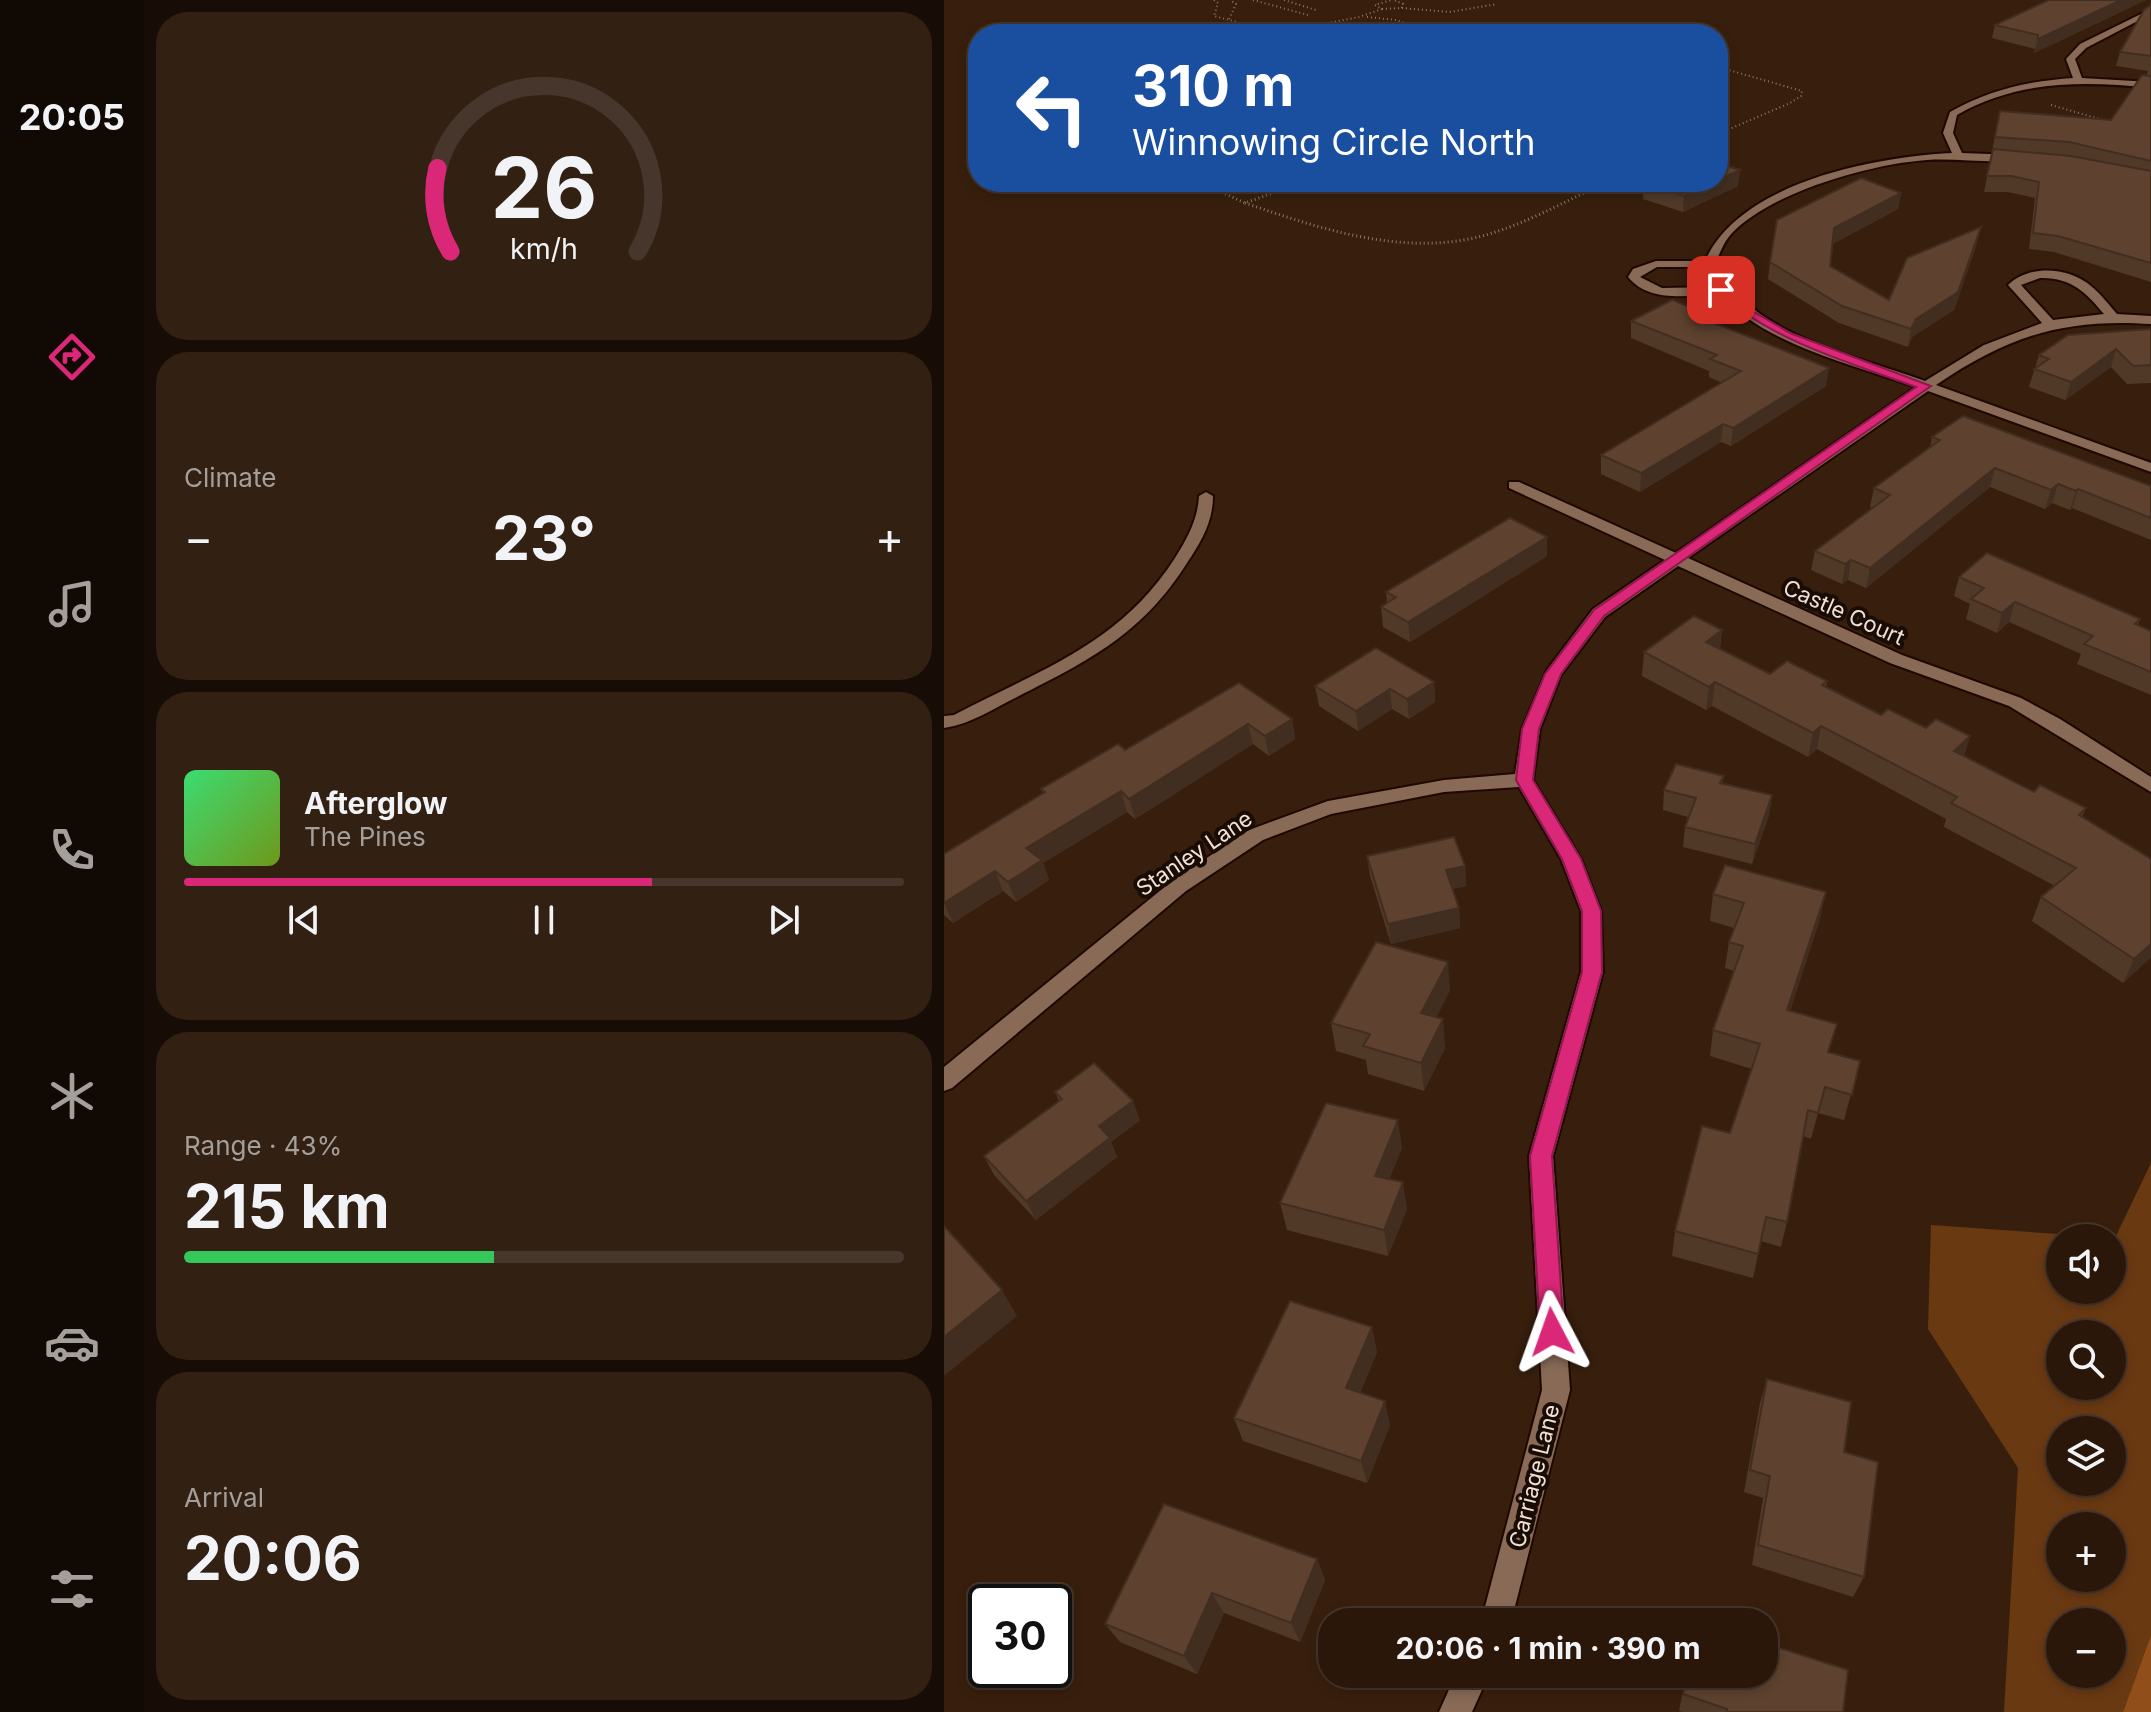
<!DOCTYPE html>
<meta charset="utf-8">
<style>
body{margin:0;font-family:Inter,sans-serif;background:#322013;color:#f1f3f6;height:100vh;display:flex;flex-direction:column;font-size:30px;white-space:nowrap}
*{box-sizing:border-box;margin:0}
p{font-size:26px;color:#a59f9c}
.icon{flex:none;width:44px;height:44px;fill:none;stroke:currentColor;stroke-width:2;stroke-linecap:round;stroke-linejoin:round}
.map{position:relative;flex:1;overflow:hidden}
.drawer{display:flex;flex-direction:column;gap:12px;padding:12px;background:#170d06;width:800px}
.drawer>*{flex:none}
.banner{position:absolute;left:24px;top:24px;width:760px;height:168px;border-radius:32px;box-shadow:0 4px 12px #0003,0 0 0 2px #46362b;background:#1a4fa0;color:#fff;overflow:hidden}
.fabs{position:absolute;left:1102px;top:1224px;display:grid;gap:16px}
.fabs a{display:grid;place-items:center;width:80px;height:80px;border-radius:50%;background:#2a170a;box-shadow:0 4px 12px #0003,0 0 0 2px #46362b;font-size:40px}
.speed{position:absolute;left:24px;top:1584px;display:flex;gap:16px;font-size:40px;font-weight:700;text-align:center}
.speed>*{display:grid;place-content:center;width:104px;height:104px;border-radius:50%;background:#2a170a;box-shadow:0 4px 12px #0003,0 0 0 2px #46362b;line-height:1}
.speed .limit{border:4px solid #111;border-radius:12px;background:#fff;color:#111}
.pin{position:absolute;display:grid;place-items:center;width:68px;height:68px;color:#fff;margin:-34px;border-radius:16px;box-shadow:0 4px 12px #0006}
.me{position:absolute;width:88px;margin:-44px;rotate:356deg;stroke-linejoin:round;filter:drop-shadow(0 0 6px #0008)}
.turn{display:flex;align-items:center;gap:28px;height:168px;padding:0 32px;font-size:36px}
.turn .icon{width:104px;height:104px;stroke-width:2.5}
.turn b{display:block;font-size:56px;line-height:68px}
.big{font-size:60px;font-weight:700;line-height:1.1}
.drawer .card{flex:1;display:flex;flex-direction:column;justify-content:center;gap:12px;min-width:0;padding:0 28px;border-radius:32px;background:#322013}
.drawer .dial{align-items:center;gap:0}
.dial svg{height:208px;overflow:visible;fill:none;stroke:#46362b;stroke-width:7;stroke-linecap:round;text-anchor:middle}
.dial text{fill:#f1f3f6;stroke:none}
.song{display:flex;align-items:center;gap:24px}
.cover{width:96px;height:96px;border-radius:12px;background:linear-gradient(135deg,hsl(140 70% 55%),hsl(80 70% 35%))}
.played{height:8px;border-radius:4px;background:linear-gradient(90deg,#db2777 65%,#46362b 65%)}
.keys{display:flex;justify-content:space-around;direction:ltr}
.heat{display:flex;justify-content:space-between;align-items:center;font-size:44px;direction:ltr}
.charge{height:12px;border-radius:6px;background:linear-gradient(90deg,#34c759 43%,#46362b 0)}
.trip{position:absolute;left:374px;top:1608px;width:460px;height:80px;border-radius:32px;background:#2a170a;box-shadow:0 4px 12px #0003,0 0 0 2px #46362b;font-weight:700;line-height:80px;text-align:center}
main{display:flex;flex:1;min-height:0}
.menu{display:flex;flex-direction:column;width:144px;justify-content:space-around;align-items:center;background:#110904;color:#a59f9c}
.menu .icon{width:56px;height:56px}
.menu .active{color:#db2777}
.menu b{font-size:36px;color:#f1f3f6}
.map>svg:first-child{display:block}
.green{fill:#693912;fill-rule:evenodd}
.water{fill:#904f1a}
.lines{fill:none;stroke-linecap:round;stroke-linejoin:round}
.minor-casing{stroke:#1f0800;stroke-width:4}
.path-far1{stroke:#8c7768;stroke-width:2;stroke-dasharray:1 3;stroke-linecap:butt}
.path{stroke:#8c7768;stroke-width:3;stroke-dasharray:1 3;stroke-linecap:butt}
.minor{fill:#886a56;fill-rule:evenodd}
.wall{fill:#513928}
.shaded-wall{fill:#422e21}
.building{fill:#5e422f;stroke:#422e21;stroke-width:2}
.route{fill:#db2777;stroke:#8e194d;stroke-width:2}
.labels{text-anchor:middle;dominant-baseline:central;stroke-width:8;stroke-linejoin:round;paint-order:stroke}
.street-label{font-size:22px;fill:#f2e0d5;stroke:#180c05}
</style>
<main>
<nav class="menu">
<b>20:05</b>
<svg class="icon active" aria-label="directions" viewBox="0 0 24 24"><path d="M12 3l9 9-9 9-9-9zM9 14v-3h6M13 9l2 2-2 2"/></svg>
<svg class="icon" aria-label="music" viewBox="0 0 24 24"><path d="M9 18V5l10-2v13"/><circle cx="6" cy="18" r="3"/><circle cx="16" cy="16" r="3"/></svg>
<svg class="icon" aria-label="phone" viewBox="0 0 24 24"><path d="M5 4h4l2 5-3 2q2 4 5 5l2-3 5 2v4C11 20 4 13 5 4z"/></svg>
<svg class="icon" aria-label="climate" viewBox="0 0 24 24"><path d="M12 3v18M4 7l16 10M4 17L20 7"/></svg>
<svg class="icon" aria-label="car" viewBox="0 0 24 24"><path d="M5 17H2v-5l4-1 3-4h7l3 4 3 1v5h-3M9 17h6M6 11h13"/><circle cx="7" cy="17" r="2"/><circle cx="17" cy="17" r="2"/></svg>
<svg class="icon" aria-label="filters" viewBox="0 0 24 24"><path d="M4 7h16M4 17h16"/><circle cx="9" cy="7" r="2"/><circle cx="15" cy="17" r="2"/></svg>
</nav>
<section class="drawer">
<div class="card dial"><svg viewBox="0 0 100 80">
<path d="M14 69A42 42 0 1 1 86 69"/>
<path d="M14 69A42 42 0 0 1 9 37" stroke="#db2777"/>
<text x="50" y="56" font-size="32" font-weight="700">26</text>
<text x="50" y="72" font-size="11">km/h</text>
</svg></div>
<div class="card"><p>Climate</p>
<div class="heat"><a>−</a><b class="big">23°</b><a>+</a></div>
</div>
<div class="card">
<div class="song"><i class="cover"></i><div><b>Afterglow</b><p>The Pines</p></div></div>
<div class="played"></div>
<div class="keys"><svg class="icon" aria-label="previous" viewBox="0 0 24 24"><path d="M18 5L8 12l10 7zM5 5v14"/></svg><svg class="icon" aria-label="pause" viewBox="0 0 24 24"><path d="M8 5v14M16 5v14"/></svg><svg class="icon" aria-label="next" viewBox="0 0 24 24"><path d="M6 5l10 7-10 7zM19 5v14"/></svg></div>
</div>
<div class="card"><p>Range · 43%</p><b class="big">215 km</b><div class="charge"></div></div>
<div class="card"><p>Arrival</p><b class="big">20:06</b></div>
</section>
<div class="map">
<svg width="1207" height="1712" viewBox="0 0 1207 1712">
<rect width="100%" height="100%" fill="#381f0d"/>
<!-- green -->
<path class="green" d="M1207,1163V1635L1179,1712H1060L1074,1468L984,1329L987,1225L1171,1238ZM1116,1238H1168V1290H1116ZM1116,1334H1168V1386H1116ZM1116,1430H1168V1482H1116ZM1116,1526H1168V1578H1116ZM1116,1622H1168V1674H1116Z"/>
<!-- water -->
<path class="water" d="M1207,1635V1712H1179Z"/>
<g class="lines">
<!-- minor casing -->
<g class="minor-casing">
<g id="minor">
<path d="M1207,9V14L1142,48L1131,59L1138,78L1207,82V88C1139,81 1074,80 1013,115L1009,133L1018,153L1072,155L1076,156V160C1046,164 1014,158 983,160C927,164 830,191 789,232C780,241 776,253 771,264C808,336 910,355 981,381L1040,345L1098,323L1064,285C1085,264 1125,267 1147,286C1157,294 1165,305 1173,314L1207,316V324C1120,318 1064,336 992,385L1207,463V472L984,391L744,558L958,655L1077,698L1116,719L1207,777V792L1065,706L946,663L734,566L661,617L617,675L596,729L589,780L637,859L657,911L659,972L609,1156L626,1390L567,1622H537L598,1390L585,1156L637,972V911L617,859L575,787L500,792L387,814L319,840L242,891L8,1088L0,1091V1067L228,881L305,830L384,801L500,780L571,774L578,729L603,670L649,609L721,560L565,488V482H575L732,553L972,387C911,365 820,345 777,294C746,295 706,304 684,277L689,269L712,261H761C796,182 930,157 1008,153L999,133L1006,112C1045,90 1084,81 1129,78L1122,59L1136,44ZM713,267H761L772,287L718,288L696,277ZM1096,278C1126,277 1142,292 1160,314L1109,320L1077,285Z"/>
<path d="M262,492L269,496C269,522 257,542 243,563C198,634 146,660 73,697C49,709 27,724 0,728V716L10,715C97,669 175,645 231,558C243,539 254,519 255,496Z"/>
<path d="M512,1674H545L528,1712H495Z"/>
</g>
</g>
<!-- path-far1 -->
<g class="path-far1">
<path d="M270,0L274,3L270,16L293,22"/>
<path d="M309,0L364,15"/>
<path d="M340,0L372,10"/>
<path d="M458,8L506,12L553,4"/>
<path d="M438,9L458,8L459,4L450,0"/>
<path d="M423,17L452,20L495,34"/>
<path d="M285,19L292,4L286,0"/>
<path d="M328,34L415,17L438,9L431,5L447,0"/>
<path d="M774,67L858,91L857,96L846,103L774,134"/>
<path d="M1107,105L1159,120"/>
</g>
<!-- path -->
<g class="path">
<path d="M256,182L301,203L359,182"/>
<path d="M301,203C374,228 456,256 534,237C579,226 621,201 663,182"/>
</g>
<!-- minor -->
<use href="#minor" class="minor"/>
</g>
<!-- wall -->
<g class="wall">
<path d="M1105,0H1202L1090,53L1091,49L1048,38L1051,25Z"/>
<path d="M1207,1V282L1110,252L1085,249L1091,198L1064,192H1040L1056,111L1167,120L1202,76L1204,71L1172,66L1176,52L1206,6Z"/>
<path d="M700,183L794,186L739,212L699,199Z"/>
<path d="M957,193L954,209L888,244L886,266L945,300L1033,243L1010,310L968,337L964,347L895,323L824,279L826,262Z"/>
<path d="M687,321L769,323L882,386L787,446L777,442L696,492L657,474V455L778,383L765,377V371L687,338Z"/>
<path d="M1207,329V383L1183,384L1167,367L1121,400L1085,387L1095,355Z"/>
<path d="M988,437L1207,486V540L1128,508L1126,510L1108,503L1101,509L1046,487L922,588L904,580L898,584L867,570L871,551L928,508L926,507L930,488L986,448Z"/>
<path d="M603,556L466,642L439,627L437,607L443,603L442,592Z"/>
<path d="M1015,577L1196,619L1194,625L1207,631V695L1133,664L1137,654L1065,622L1053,633L1022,619L1026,604L1010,596Z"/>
<path d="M778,630L776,649L826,674L883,681L882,687L937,715L982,728L1026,736L1020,756L1090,792L1142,808L1138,817L1207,859V957L1179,983L1088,921L1097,897L1111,886L1000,827L1002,819L873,749L864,757L768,706L762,710L698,676L700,652Z"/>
<path d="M490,682L491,702L465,719L448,709L414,731L375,706L371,686Z"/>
<path d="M295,683L348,719L351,739L325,756L309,744L191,819L183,812L99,863L105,880L72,902L59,891L9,923L0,915V854L99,794L97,789L181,750Z"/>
<path d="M780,776L778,784L828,795L825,815L808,864L739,847L741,827L744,817L719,810L720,790Z"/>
<path d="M423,856L521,866L522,886L508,889L515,908L516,928L447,944L426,876Z"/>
<path d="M769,894L876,919L846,1010L885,1052L916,1061L900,1120L874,1113L867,1139L859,1136L843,1222L837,1247L817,1241L809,1278L728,1256L731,1231L786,1133L808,1069L766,1056L769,1030L790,971L781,968L785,942L790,928L766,921Z"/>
<path d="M506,990L492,1018L501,1048L480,1091L424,1074L422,1060L392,1051L387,1023Z"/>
<path d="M111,1092L196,1120L167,1142L173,1157L92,1220L50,1175L40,1156L115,1101Z"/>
<path d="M458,1148L445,1179L463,1209L444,1256L343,1230L336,1203Z"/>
<path d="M433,1352L416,1393L446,1425L423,1483L299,1441L290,1418Z"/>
<path d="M823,1379L900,1452L920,1577L909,1597L808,1565L819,1498L800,1492L816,1403Z"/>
<path d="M373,1559L381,1580L356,1642L280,1613L253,1674L176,1642L161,1624Z"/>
<path d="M742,1674H820L899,1712H739L735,1711Z"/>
</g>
<!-- shaded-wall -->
<g class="shaded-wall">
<path d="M1177,0H1202L1090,53L1094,39Z"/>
<path d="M796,170L794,186L739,212L740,196L770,182H774V180Z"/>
<path d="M957,193L954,209L887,245L890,228Z"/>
<path d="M1037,227L1033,243L1010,310L968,337L964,347L967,329L972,319Z"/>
<path d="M1172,349L1167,367L1121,400L1127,382Z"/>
<path d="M885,368L882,386L787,446L789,428Z"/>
<path d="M779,424L777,442L696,492L697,473Z"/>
<path d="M1051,468L1046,487L922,588L926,568Z"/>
<path d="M1114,484L1108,503L1101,509L1107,490Z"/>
<path d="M1134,489L1128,508L1126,510L1132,491Z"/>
<path d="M603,537V556L466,642L464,622Z"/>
<path d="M907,560L904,580L898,584L901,564Z"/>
<path d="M1071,602L1065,622L1053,633L1058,613Z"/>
<path d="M778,630L775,653L762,642Z"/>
<path d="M490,682L491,702L465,719L463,699Z"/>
<path d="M771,682L768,706L762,710L765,687Z"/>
<path d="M446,689L448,709L414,731L412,711Z"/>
<path d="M348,719L351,739L325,756L321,736Z"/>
<path d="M304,724L309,744L191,819L185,799Z"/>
<path d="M877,726L873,749L864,757L869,733Z"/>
<path d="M1026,736L1019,759L1010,751Z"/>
<path d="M177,791L183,812L99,863L105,880L72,902L64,882L82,848Z"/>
<path d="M828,795L825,815L808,864L811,844Z"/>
<path d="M521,866L522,886L503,890L502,870Z"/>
<path d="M51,871L59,891L9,923L0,903Z"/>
<path d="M882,892L876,919L838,1036L843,1010Z"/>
<path d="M515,908L516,928L447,944L444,924Z"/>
<path d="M1207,944V957L1179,983L1190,959Z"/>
<path d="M504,962L506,990L480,1042L477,1013Z"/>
<path d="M499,1019L501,1048L480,1091L477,1063Z"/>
<path d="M189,1101L196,1120L167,1142L173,1157L92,1220L82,1201L155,1126Z"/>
<path d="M454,1120L458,1148L436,1203L431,1176Z"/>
<path d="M459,1182L463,1209L444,1256L440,1230Z"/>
<path d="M58,1290L73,1316L0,1376V1337Z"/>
<path d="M428,1327L433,1352L408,1412L402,1388Z"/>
<path d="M441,1401L446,1425L423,1483L417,1461Z"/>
<path d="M373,1559L381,1580L356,1642L347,1623Z"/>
<path d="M268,1593L280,1613L253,1674L240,1656Z"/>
</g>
<!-- building -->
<g class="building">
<path d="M1105,0H1177L1094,39V35L1051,25Z"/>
<path d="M1207,5V56L1176,52L1200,10Z"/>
<path d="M1198,75L1207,76V161L1125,142L1051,137L1056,111L1167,120Z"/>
<path d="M1049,149L1127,156L1207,171V263L1114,236L1089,233L1095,182L1067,176H1043Z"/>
<path d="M774,163L796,170L774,180Z"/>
<path d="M917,178L957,193L890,228L886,266L945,300L963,258L1037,227L1014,292L972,319L967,329L898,306L826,262L833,220Z"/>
<path d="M703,182H770L740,196L700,183Z"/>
<path d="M728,300L770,316L762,320L885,368L789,428L779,424L697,473L657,455L797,371L766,359L773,355L687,321Z"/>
<path d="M1207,329V365L1189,366L1172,349L1127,382L1090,369L1105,359L1095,355L1124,335Z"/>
<path d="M1019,416L1207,486V518L1134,489L1132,491L1114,484L1107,490L1051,468L926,568L907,560L901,564L871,551L946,495L930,488L996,440L988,437Z"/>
<path d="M566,518L603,537L464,622L437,607L452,597L442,592Z"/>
<path d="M1043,553L1196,619L1191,624L1207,631V672L1140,644L1149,636L1071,602L1058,613L1027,599L1040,588L1015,577Z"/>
<path d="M750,616L778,630L762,642L826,674L843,661L883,681L878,685L937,715L944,709L982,728L992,719L1026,736L1010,751L1090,792L1096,785L1142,808L1135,815L1207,859V944L1190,959L1097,897L1132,868L1007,803L1013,797L877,726L869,733L771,682L765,687L700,652Z"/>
<path d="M432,648L490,682L463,699L446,689L412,711L371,686Z"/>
<path d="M295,683L348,719L321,736L304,724L185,799L177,791L82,848L98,860L64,882L51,871L0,903V854L101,792L97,789L174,744L181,750Z"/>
<path d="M732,764L780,776L776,783L828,795L811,844L741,827L752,798L720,790Z"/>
<path d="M510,837L521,866L502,870L515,908L444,924L423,856Z"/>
<path d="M781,865L882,892L843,1010L893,1024L884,1052L916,1061L908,1095L881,1087L874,1113L864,1110L843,1222L822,1217L814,1254L731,1231L758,1126L786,1133L816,1044L769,1030L799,946L785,942L800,903L769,894Z"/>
<path d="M432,942L504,962L477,1013L499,1019L477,1063L419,1046L426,1034L387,1023Z"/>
<path d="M150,1063L189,1101L155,1126L166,1138L82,1201L40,1156L118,1099L111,1092Z"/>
<path d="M382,1103L454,1120L431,1176L459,1182L440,1230L336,1203Z"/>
<path d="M0,1226L58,1290L0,1337Z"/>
<path d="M346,1301L428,1327L402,1388L441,1401L417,1461L290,1418Z"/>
<path d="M823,1379L907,1402L900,1452L934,1462L920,1577L814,1545L826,1476L806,1470Z"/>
<path d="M220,1504L373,1559L347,1623L268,1593L240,1656L161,1624Z"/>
<path d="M820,1643L904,1670L899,1712H783V1709L739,1694L743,1674H820Z"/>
</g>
<!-- route -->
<path class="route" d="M773,288H781L810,312L846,333L987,386L660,616L617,674L595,729L589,780L637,859L657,911L658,972L608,1156L620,1332L617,1340L608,1343L600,1340L596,1332L586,1156L638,972V911L618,859L572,780L578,729L601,674L650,610L972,387C901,361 831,342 773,292Z"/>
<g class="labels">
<!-- street labels -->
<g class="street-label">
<text transform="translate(900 612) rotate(24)">Castle Court</text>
<text transform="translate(250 853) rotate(-34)">Stanley Lane</text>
<text transform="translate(590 1476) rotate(-76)">Carriage Lane</text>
</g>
</g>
</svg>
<div class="fabs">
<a><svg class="icon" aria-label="sound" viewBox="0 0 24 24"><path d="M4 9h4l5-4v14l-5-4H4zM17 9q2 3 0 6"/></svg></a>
<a><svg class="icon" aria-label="search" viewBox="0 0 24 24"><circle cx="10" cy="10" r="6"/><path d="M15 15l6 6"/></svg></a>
<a><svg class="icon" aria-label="layers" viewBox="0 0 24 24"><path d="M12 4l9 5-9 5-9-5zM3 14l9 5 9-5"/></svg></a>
<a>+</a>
<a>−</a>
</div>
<div class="speed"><div class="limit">30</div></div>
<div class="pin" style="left:777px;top:290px;background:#d93025"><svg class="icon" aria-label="arrive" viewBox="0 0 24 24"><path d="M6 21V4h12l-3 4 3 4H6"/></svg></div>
<svg class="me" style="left:608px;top:1332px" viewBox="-20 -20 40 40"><path d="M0-17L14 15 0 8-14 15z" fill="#db2777" stroke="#fff" stroke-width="4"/></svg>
<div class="trip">20:06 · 1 min · 390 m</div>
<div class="banner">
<div class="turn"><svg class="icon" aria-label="left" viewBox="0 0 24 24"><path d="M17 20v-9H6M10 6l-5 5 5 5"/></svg><div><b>310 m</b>Winnowing Circle North</div></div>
</div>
</div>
</main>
